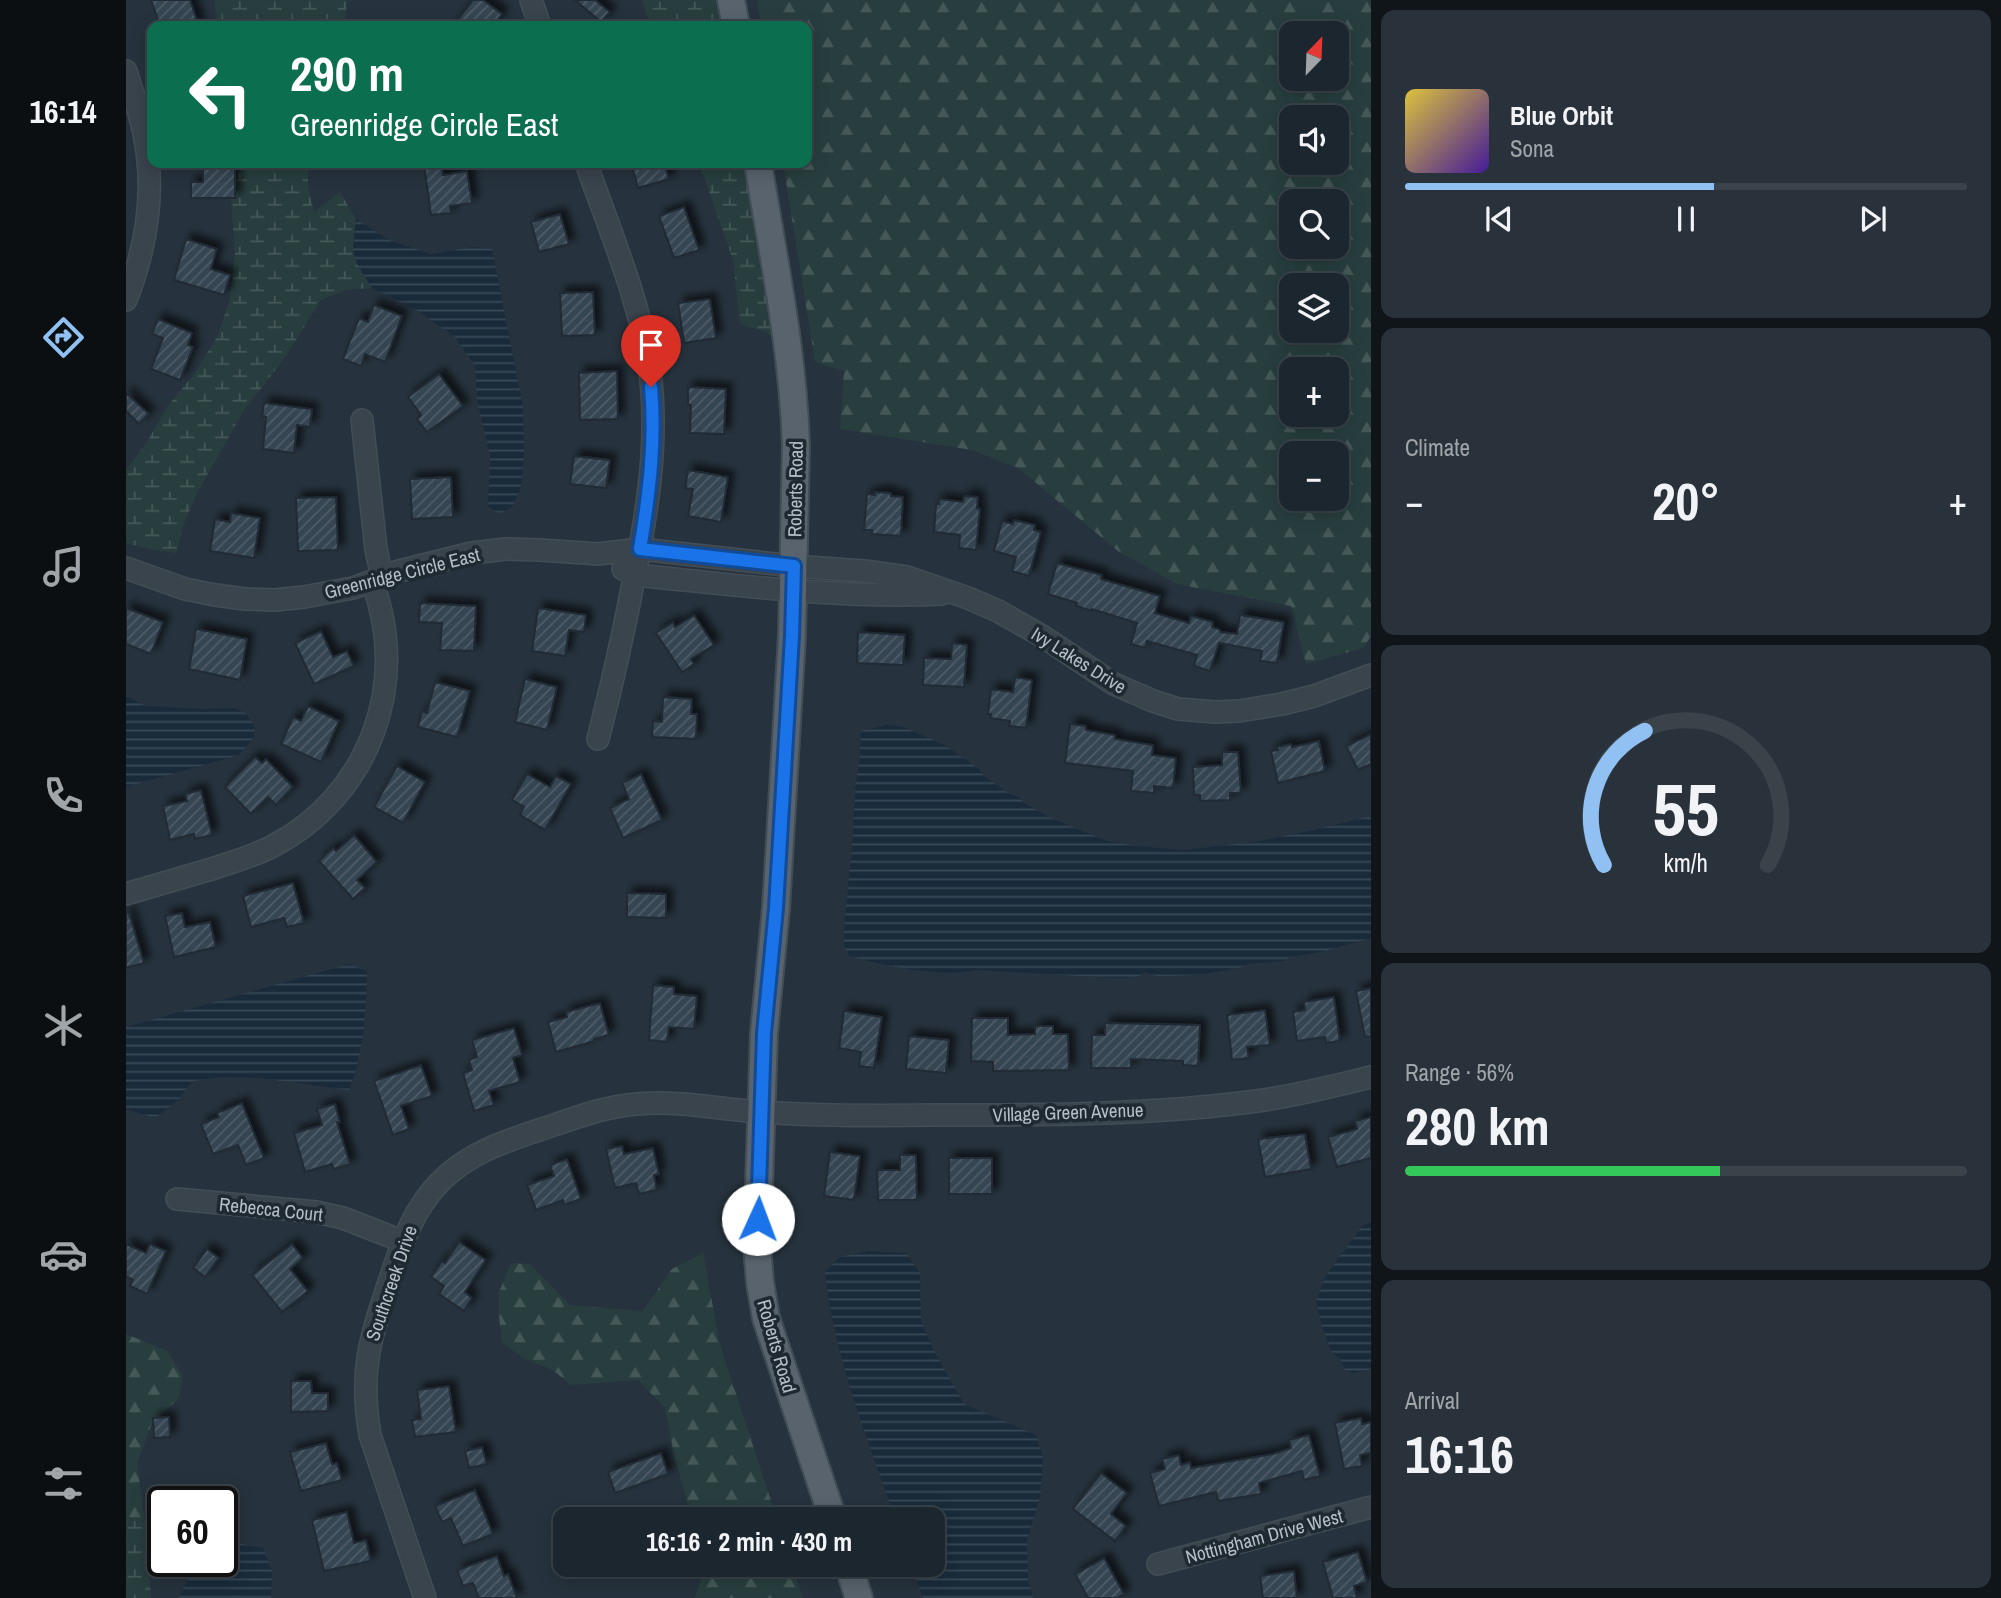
<!DOCTYPE html>
<meta charset="utf-8">
<style>
body{margin:0;font-family:"Archivo Narrow",sans-serif;background:#29323a;color:#f1f3f6;height:100vh;display:flex;flex-direction:column;font-size:26px;white-space:nowrap}
*{box-sizing:border-box;margin:0}
p{font-size:23px;color:#a0a5aa}
.icon{flex:none;width:38px;height:38px;fill:none;stroke:currentColor;stroke-width:2;stroke-linecap:round;stroke-linejoin:round}
.map{position:relative;flex:1;overflow:hidden}
.sheet{display:flex;flex-direction:column;gap:10px;padding:10px;background:#0f1519;width:630px}
.sheet>*{flex:none}
.banner{position:absolute;left:21px;top:21px;width:665px;height:147px;border-radius:14px;box-shadow:0 4px 18px #0003,0 0 0 2px #3a434a;background:#0b6e4f;color:#fff;overflow:hidden}
.needle{width:46px;rotate:23deg}
.fabs{position:absolute;left:1153px;top:21px;display:grid;gap:14px}
.fabs a{display:grid;place-items:center;width:70px;height:70px;border-radius:14px;background:#1c262e;box-shadow:0 4px 18px #0003,0 0 0 2px #3a434a;font-size:35px}
.speed{position:absolute;left:21px;top:1486px;display:flex;gap:14px;font-size:35px;font-weight:700;text-align:center}
.speed>*{display:grid;place-content:center;width:91px;height:91px;border-radius:50%;background:#1c262e;box-shadow:0 4px 18px #0003,0 0 0 2px #3a434a;line-height:1}
.speed .limit{border:4px solid #111;border-radius:10px;background:#fff;color:#111}
.pin{position:absolute;display:grid;place-items:center;width:60px;height:60px;color:#fff;margin:-72px -30px;border-radius:50% 50% 50% 0;rotate:-45deg;box-shadow:0 0 7px #0007}
.pin .icon{rotate:45deg}
.me{position:absolute;width:77px;margin:-38px;rotate:2deg;stroke-linejoin:round;filter:drop-shadow(0 0 5px #0008)}
.turn{display:flex;align-items:center;gap:24px;height:147px;padding:0 28px;font-size:32px}
.turn .icon{width:91px;height:91px;stroke-width:2.5}
.turn b{display:block;font-size:49px;line-height:60px}
.big{font-size:52px;font-weight:700;line-height:1.1}
.sheet .tile{flex:1;display:flex;flex-direction:column;justify-content:center;gap:10px;min-width:0;padding:0 24px;border-radius:14px;background:#29323a}
.sheet .dial{align-items:center;gap:0}
.dial svg{height:182px;overflow:visible;fill:none;stroke:#3a434a;stroke-width:7;stroke-linecap:round;text-anchor:middle}
.dial text{fill:#f1f3f6;stroke:none}
.song{display:flex;align-items:center;gap:21px}
.cover{width:84px;height:84px;border-radius:10px;background:linear-gradient(135deg,hsl(50 70% 55%),hsl(260 70% 35%))}
.played{height:7px;border-radius:4px;background:linear-gradient(90deg,#90c1f2 55%,#3a434a 55%)}
.keys{display:flex;justify-content:space-around;direction:ltr}
.heat{display:flex;justify-content:space-between;align-items:center;font-size:38px;direction:ltr}
.charge{height:10px;border-radius:5px;background:linear-gradient(90deg,#34c759 56%,#3a434a 0)}
.trip{position:absolute;left:427px;top:1507px;width:392px;height:70px;border-radius:14px;background:#1c262e;box-shadow:0 4px 18px #0003,0 0 0 2px #3a434a;font-weight:700;line-height:70px;text-align:center}
main{display:flex;flex:1;min-height:0}
.menu{display:flex;flex-direction:column;width:126px;justify-content:space-around;align-items:center;background:#0b0f12;color:#a0a5aa}
.menu .icon{width:49px;height:49px}
.menu .on{color:#90c1f2}
.menu b{font-size:32px;color:#f1f3f6}
.map>svg:first-child{display:block}
.forest{fill:url(#forest-firs);fill-rule:evenodd}
.wetland{fill:url(#wetland-marsh)}
.water{fill:url(#water-rules)}
.building{fill:url(#building-hatch);stroke:#202b34;stroke-width:2;filter:url(#shadow)}
.lines{fill:none;stroke-linecap:round;stroke-linejoin:round}
.minor-casing{stroke:#434d56;stroke-width:24}
.major-casing{stroke:#434d56;stroke-width:30}
.minor{stroke:#3a444d;stroke-width:21}
.major{stroke:#58636d;stroke-width:26}
.route-casing{stroke:#114b97;stroke-width:18}
.route{stroke:#1a73e8;stroke-width:12}
.labels{text-anchor:middle;dominant-baseline:central;stroke-width:7;stroke-linejoin:round;paint-order:stroke}
.street-label{font-size:19px;fill:#b6bfc8;stroke:#1e2932}
</style>
<main>
<nav class="menu">
<b>16:14</b>
<svg class="icon on" aria-label="directions" viewBox="0 0 24 24"><path d="M12 3l9 9-9 9-9-9zM9 14v-3h6M13 9l2 2-2 2"/></svg>
<svg class="icon" aria-label="music" viewBox="0 0 24 24"><path d="M9 18V5l10-2v13"/><circle cx="6" cy="18" r="3"/><circle cx="16" cy="16" r="3"/></svg>
<svg class="icon" aria-label="phone" viewBox="0 0 24 24"><path d="M5 4h4l2 5-3 2q2 4 5 5l2-3 5 2v4C11 20 4 13 5 4z"/></svg>
<svg class="icon" aria-label="climate" viewBox="0 0 24 24"><path d="M12 3v18M4 7l16 10M4 17L20 7"/></svg>
<svg class="icon" aria-label="car" viewBox="0 0 24 24"><path d="M5 17H2v-5l4-1 3-4h7l3 4 3 1v5h-3M9 17h6M6 11h13"/><circle cx="7" cy="17" r="2"/><circle cx="17" cy="17" r="2"/></svg>
<svg class="icon" aria-label="filters" viewBox="0 0 24 24"><path d="M4 7h16M4 17h16"/><circle cx="9" cy="7" r="2"/><circle cx="15" cy="17" r="2"/></svg>
</nav>
<div class="map">
<svg width="1245" height="1598" viewBox="0 0 1245 1598">
<defs>
<pattern id="forest-firs" width="22" height="20" patternUnits="userSpaceOnUse" patternTransform="scale(1.75)"><rect width="22" height="20" fill="#283e3e"/><path d="M5 1l3.5 6h-7zM16 11l3.5 6h-7z" fill="#455858"/></pattern>
<pattern id="wetland-marsh" width="20" height="14" patternUnits="userSpaceOnUse" patternTransform="scale(1.75)"><rect width="20" height="14" fill="#283e3e"/><path d="M1 5h8M5 5V1M11 12h8M15 12V8" fill="none" stroke="#455858"/></pattern>
<pattern id="water-rules" width="6" height="5" patternUnits="userSpaceOnUse" patternTransform="scale(1.75)"><rect width="6" height="5" fill="#192b3b"/><path d="M0 2.5h6" fill="none" stroke="#384856"/></pattern>
<pattern id="building-hatch" width="6" height="6" patternUnits="userSpaceOnUse" patternTransform="scale(1.75)"><rect width="6" height="6" fill="#354451"/><path d="M-1 1l2-2M0 6l6-6M5 7l2-2" fill="none" stroke="#505d69"/></pattern>
<filter id="shadow"><feDropShadow dx="6" dy="-6" stdDeviation="3.5" flood-color="#0009"/></filter>
</defs>
<rect width="100%" height="100%" fill="#26323d"/>
<!-- forest -->
<g class="forest">
<path d="M631,0H1245V636L1237,648L1180,664L1165,606L1051,584L992,551L892,468L846,450L714,429L718,371L689,362L657,163H681V26H635ZM1166,33H1211V79H1166ZM1166,117H1211V163H1166ZM1166,201H1211V247H1166ZM1166,285H1211V331H1166ZM1166,369H1211V415H1166ZM1166,453H1211V499H1166Z"/>
<path d="M577,1253L594,1345L651,1519H566L548,1455L539,1408L512,1380L445,1385L427,1370L397,1358L376,1342L373,1317V1292L385,1263L404,1264L444,1305L517,1311L546,1269Z"/>
<path d="M0,1334L41,1351L57,1376L53,1398L26,1423L11,1463L20,1529L0,1514Z"/>
<path d="M580,1564L666,1565L677,1598H569Z"/>
</g>
<!-- wetland -->
<g class="wetland">
<path d="M88,0H221L219,26H91Z"/>
<path d="M516,0H598L602,26H525Z"/>
<path d="M102,163H182V185L188,212L214,192L230,219C224,253 229,261 246,288L220,290L195,300L158,359L118,410L70,495L57,526L50,553L28,550L0,543V470L21,442L41,407L69,373L92,335L104,298L109,252Z"/>
<path d="M573,163H624L651,340L637,331L614,324L607,260Z"/>
<path d="M0,1514L20,1529L25,1598H0Z"/>
</g>
<!-- water -->
<g class="water">
<path d="M230,219L263,240L305,254L346,247L366,249L397,407L398,455L395,486L387,506L373,514L362,506L364,455L351,401L349,366L329,337L292,311L246,288L231,264L227,251Z"/>
<path d="M0,696L20,706L77,709L108,708L120,713L129,727L128,737L113,755L0,787Z"/>
<path d="M761,725L777,727L817,744L853,769L858,776L882,793L893,797L899,804L925,818L981,841L1011,846L1057,850L1128,842L1192,829L1245,816V938L1196,952L1164,957L1158,961L1123,964L1113,968L1072,975L1033,976L1025,975L1020,972C1012,979 999,978 989,978L850,970C815,978 758,966 723,956L718,944V929L727,835L729,790L734,754L735,731Z"/>
<path d="M223,964L241,971C240,1011 238,1053 223,1090L134,1078L96,1077L67,1081L51,1101L29,1118L0,1109V1027Z"/>
<path d="M1245,1222V1369L1228,1373L1219,1370L1215,1360L1206,1353L1196,1326L1190,1301L1199,1277L1237,1225Z"/>
<path d="M743,1251L780,1253L794,1273L795,1320L807,1349L838,1404L910,1435L917,1458L914,1497L901,1540L902,1580L907,1598H797L785,1565L807,1564V1519H769C742,1439 708,1357 699,1272L714,1257Z"/>
<path d="M115,1544L137,1548L146,1571L145,1598H52L66,1572L80,1561H96V1550Z"/>
</g>
<!-- building -->
<g class="building">
<path d="M25,0H64L73,26H34Z"/>
<path d="M347,0H357L376,14L367,26H327Z"/>
<path d="M449,0H469L484,12L475,22Z"/>
<path d="M77,163H109V198H65V182H77Z"/>
<path d="M315,163L317,175L341,171L346,203L324,206L325,213L305,215L298,165Z"/>
<path d="M505,163H538L543,179L512,188Z"/>
<path d="M558,207L573,250L548,258L533,216Z"/>
<path d="M434,214L443,244L413,252L405,222Z"/>
<path d="M60,239L91,249L85,269L104,275L98,295L48,280Z"/>
<path d="M467,292L469,335L436,336L434,293Z"/>
<path d="M584,299L590,338L558,343L552,303Z"/>
<path d="M248,305L276,316L259,362L239,354L235,366L217,359L233,318L242,322Z"/>
<path d="M32,319L66,333L62,345L67,347L54,380L25,369L37,338L26,334Z"/>
<path d="M491,371L492,419L454,420L453,373Z"/>
<path d="M313,374L337,406L301,432L291,419L295,415L282,397Z"/>
<path d="M562,387L600,389L598,434L564,433L565,405H562Z"/>
<path d="M0,393L23,414L13,424L0,411Z"/>
<path d="M138,403L186,409L184,427L171,425L168,453L137,449L140,417L136,416Z"/>
<path d="M448,456L484,460L480,488L444,484Z"/>
<path d="M562,470L602,477L595,522L562,516L567,489L559,488Z"/>
<path d="M325,477L327,517L286,519L284,479Z"/>
<path d="M749,492L765,493V496L777,497L775,536L746,534V530H738L741,494L749,495Z"/>
<path d="M838,496L852,497L851,508L854,509L850,550L833,548L834,535L808,532L810,504H813V499L837,502Z"/>
<path d="M210,497L212,550L172,551L170,498Z"/>
<path d="M105,513L134,518L128,558L84,551L89,519L104,522Z"/>
<path d="M888,520L909,525L908,530L915,532L903,576L886,571L890,557L868,551L876,521L887,524Z"/>
<path d="M931,563L976,575L975,579L1034,596L1029,613L1063,623L1065,616L1087,622L1086,627L1093,629L1095,632L1111,634L1114,615L1158,622L1151,663L1134,661L1136,651L1093,643L1084,671L1068,666L1071,655L1021,641L1019,648L1005,644L1011,623L966,609V611L950,606L951,603L922,594Z"/>
<path d="M294,603L350,606L348,651L314,650L316,623L293,622Z"/>
<path d="M0,608L37,622L25,654L0,644Z"/>
<path d="M412,608L460,615L458,632L443,630L439,656L406,651Z"/>
<path d="M568,615L588,645L565,659L568,664L556,672L530,633L547,622L549,627Z"/>
<path d="M70,629L121,639L114,680L63,669Z"/>
<path d="M195,631L207,657L221,651L228,666L188,684L169,643Z"/>
<path d="M732,632L779,635L777,665L731,663Z"/>
<path d="M826,643L841,645L838,687L797,685L798,658L825,659Z"/>
<path d="M889,677L906,680L900,728L883,726L884,721L864,718L865,714H862L865,689L887,692Z"/>
<path d="M399,679L431,687L421,730L389,722Z"/>
<path d="M309,682L344,691L331,737L292,727L296,711L301,713Z"/>
<path d="M537,697L566,699L565,714H571L570,739L526,737L527,721L536,722Z"/>
<path d="M182,706L213,721L195,762L155,744L167,717L175,721Z"/>
<path d="M944,724L960,726V730L989,735V739L1027,745L1026,755L1050,758L1047,788L1028,786V793L1005,791L1007,771L939,763Z"/>
<path d="M1245,734V764L1232,770L1220,746Z"/>
<path d="M1193,741L1199,771L1152,783L1145,751L1152,750L1151,747L1165,744L1166,747Z"/>
<path d="M1096,752H1112L1115,793H1104V800L1074,801V795H1068L1067,767L1096,765Z"/>
<path d="M129,757L136,763L140,759L167,787L150,805L142,797L125,814L99,787Z"/>
<path d="M271,766L299,782L277,823L248,807Z"/>
<path d="M401,774L424,787L430,776L445,784L419,830L394,815L398,807L386,800Z"/>
<path d="M515,774L536,820L497,838L484,808L503,799L496,783Z"/>
<path d="M75,790L86,835L69,839L68,834L44,840L37,806L61,801L59,794Z"/>
<path d="M228,835L251,862L231,880L239,888L227,899L193,861L207,848L210,851Z"/>
<path d="M167,883L178,923L161,927L158,918L125,927L117,896Z"/>
<path d="M501,893L540,894V918L501,917Z"/>
<path d="M0,913H3L18,963L0,968Z"/>
<path d="M56,913L59,927L84,922L90,947L48,957L39,916Z"/>
<path d="M527,985L548,987V994L571,996L568,1029L543,1027L541,1042L523,1040Z"/>
<path d="M1245,988V1036L1239,1037L1230,991Z"/>
<path d="M1208,997L1214,1041L1200,1043L1199,1037L1171,1041L1167,1012L1179,1010L1178,1002Z"/>
<path d="M474,1003L483,1035L468,1039L469,1041L430,1052L422,1022L441,1017L440,1012Z"/>
<path d="M1139,1010L1144,1045L1121,1047L1123,1058L1106,1060L1101,1015Z"/>
<path d="M718,1011L756,1017L748,1068L733,1066L735,1052L713,1048Z"/>
<path d="M846,1018H882V1035L909,1034V1026H927V1034H942L943,1070L867,1071V1062L845,1061Z"/>
<path d="M979,1023L1074,1025L1072,1066L1057,1065V1061L1005,1059V1068H965L966,1035H979Z"/>
<path d="M388,1028L396,1055L387,1058L394,1082L363,1091L368,1105L348,1111L337,1073L346,1070L343,1060L351,1057L346,1040Z"/>
<path d="M783,1036L823,1040L820,1073L780,1069Z"/>
<path d="M295,1065L306,1096L275,1106L283,1129L267,1135L248,1081Z"/>
<path d="M116,1103L138,1158L120,1165L112,1145L87,1154L75,1124L93,1117L91,1113Z"/>
<path d="M209,1104L214,1122H211L224,1164L208,1169L206,1164L179,1172L168,1133L196,1125L191,1109Z"/>
<path d="M1245,1117V1158L1211,1167L1202,1137L1231,1129L1229,1121Z"/>
<path d="M1179,1134L1185,1169L1139,1177L1132,1139Z"/>
<path d="M496,1146L498,1154L527,1148L533,1174L528,1175L531,1190L513,1194L510,1183L489,1188L480,1149Z"/>
<path d="M704,1152L734,1156L728,1200L698,1196Z"/>
<path d="M774,1155H790L791,1200H752L751,1170H774Z"/>
<rect x="823" y="1158" width="43" height="36"/>
<path d="M441,1159L455,1199L438,1205L437,1200L410,1210L401,1185L428,1176L424,1165Z"/>
<path d="M333,1242L360,1260L339,1292L346,1298L338,1311L313,1294L318,1286L305,1277L316,1261L319,1263Z"/>
<path d="M0,1244L20,1253L24,1244L40,1251L21,1294L4,1286L7,1280L0,1276Z"/>
<path d="M166,1244L177,1258L164,1269L182,1291L156,1312L126,1275Z"/>
<path d="M81,1249L93,1258L79,1277L67,1268Z"/>
<path d="M165,1381H185L186,1393H202V1411L165,1412Z"/>
<path d="M323,1386L330,1432L289,1437L286,1420L295,1419L291,1390Z"/>
<path d="M43,1417L44,1437L28,1438L27,1418Z"/>
<path d="M1235,1418L1236,1424L1245,1422V1453L1234,1455L1236,1466L1218,1469L1209,1423Z"/>
<path d="M1183,1435L1194,1476L1178,1480L1176,1471L1133,1483L1135,1494L1092,1501L1090,1492L1033,1506L1024,1473L1039,1469L1036,1459L1053,1455L1055,1465L1064,1462L1065,1468L1147,1454L1165,1448L1163,1440Z"/>
<path d="M200,1443L206,1464L211,1463L216,1480L175,1491L164,1452Z"/>
<path d="M356,1447L361,1464L343,1468L339,1451Z"/>
<path d="M535,1453L542,1474L489,1493L482,1472Z"/>
<path d="M975,1473L1001,1493L985,1514L1000,1526L989,1541L947,1509Z"/>
<path d="M349,1490L367,1534L337,1546L325,1518L316,1522L309,1506Z"/>
<path d="M221,1512L228,1543L240,1540L245,1561L198,1571L186,1520Z"/>
<path d="M1232,1552L1241,1582L1228,1586L1231,1598H1207L1197,1562Z"/>
<path d="M371,1556L378,1576L382,1574L391,1598H353L347,1583L337,1586L331,1570Z"/>
<path d="M978,1558L998,1594L991,1598H962L949,1574Z"/>
<path d="M1168,1571L1171,1598H1137L1134,1576Z"/>
</g>
<g class="lines">
<!-- minor casing -->
<g class="minor-casing">
<g id="minor">
<path d="M405,0L414,26"/>
<path d="M0,71C6,91 14,113 18,134C30,191 21,246 0,300"/>
<path d="M460,163C484,231 514,300 524,372C533,443 521,514 507,583C497,636 485,688 472,739"/>
<path d="M236,420L250,549L256,577"/>
<path d="M0,568L59,589L89,595L119,599L149,600L178,597L227,588L273,571L346,553L380,549L414,550L472,554L514,549L668,566L738,571L781,577L842,598L872,611L916,636L988,684L1027,701L1052,709L1089,712L1113,711L1156,704L1188,696L1245,675"/>
<path d="M497,569L509,575C611,585 714,599 816,594"/>
<path d="M0,894C27,886 55,878 82,870C104,863 126,857 147,846C243,796 285,683 246,582"/>
<path d="M51,1199L190,1212L217,1218L276,1241"/>
<path d="M1032,1564L1245,1507"/>
<path d="M299,1598L244,1435C233,1371 244,1339 264,1279C276,1244 287,1209 314,1182C345,1150 387,1139 428,1125C455,1116 482,1106 511,1104C551,1100 593,1109 634,1112C693,1116 753,1116 812,1115C918,1115 1026,1115 1131,1101C1169,1096 1207,1086 1245,1077"/>
</g>
</g>
<!-- major casing -->
<g class="major-casing">
<g id="major">
<path d="M605,0L610,26"/>
<path d="M632,163C647,256 667,350 670,445L666,636L650,908L638,1033L631,1246L634,1282L640,1318L707,1519"/>
<path d="M722,1564L733,1598"/>
</g>
</g>
<!-- minor -->
<use href="#minor" class="minor"/>
<!-- major -->
<use href="#major" class="major"/>
</g>
<g class="lines">
<!-- route casing -->
<g class="route-casing">
<path id="route" d="M525,387C530,441 523,495 514,549L668,566L666,636L650,908L638,1033L632,1219"/>
</g>
<!-- route -->
<use href="#route" class="route"/>
</g>
<g class="labels">
<!-- street labels -->
<g class="street-label">
<text transform="translate(669 489) rotate(-89)">Roberts Road</text>
<text transform="translate(276 573) rotate(-14)">Greenridge Circle East</text>
<text transform="translate(953 660) rotate(32)">Ivy Lakes Drive</text>
<text transform="translate(942 1112) rotate(-2)">Village Green Avenue</text>
<text transform="translate(145 1209) rotate(6)">Rebecca Court</text>
<text transform="translate(265 1283) rotate(-71)">Southcreek Drive</text>
<text transform="translate(651 1346) rotate(74)">Roberts Road</text>
<text transform="translate(1138 1536) rotate(-15)">Nottingham Drive West</text>
</g>
</g>
</svg>
<div class="fabs">
<a><svg class="needle" viewBox="-14 -14 28 28"><path d="M0-13l5 13h-10z" fill="#e53935"/><path d="M0 13l5-13h-10z" fill="#a0a5aa"/></svg></a>
<a><svg class="icon" aria-label="sound" viewBox="0 0 24 24"><path d="M4 9h4l5-4v14l-5-4H4zM17 9q2 3 0 6"/></svg></a>
<a><svg class="icon" aria-label="search" viewBox="0 0 24 24"><circle cx="10" cy="10" r="6"/><path d="M15 15l6 6"/></svg></a>
<a><svg class="icon" aria-label="layers" viewBox="0 0 24 24"><path d="M12 4l9 5-9 5-9-5zM3 14l9 5 9-5"/></svg></a>
<a>+</a>
<a>−</a>
</div>
<div class="speed"><div class="limit">60</div></div>
<div class="pin" style="left:525px;top:387px;background:#d93025"><svg class="icon" aria-label="arrive" viewBox="0 0 24 24"><path d="M6 21V4h12l-3 4 3 4H6"/></svg></div>
<svg class="me" style="left:632px;top:1219px" viewBox="-20 -20 40 40"><circle r="19" fill="#fff"/><path d="M0-13L10 11 0 6-10 11z" fill="#1a73e8"/></svg>
<div class="trip">16:16 · 2 min · 430 m</div>
<div class="banner">
<div class="turn"><svg class="icon" aria-label="left" viewBox="0 0 24 24"><path d="M17 20v-9H6M10 6l-5 5 5 5"/></svg><div><b>290 m</b>Greenridge Circle East</div></div>
</div>
</div>
<section class="sheet">
<div class="tile">
<div class="song"><i class="cover"></i><div><b>Blue Orbit</b><p>Sona</p></div></div>
<div class="played"></div>
<div class="keys"><svg class="icon" aria-label="previous" viewBox="0 0 24 24"><path d="M18 5L8 12l10 7zM5 5v14"/></svg><svg class="icon" aria-label="pause" viewBox="0 0 24 24"><path d="M8 5v14M16 5v14"/></svg><svg class="icon" aria-label="next" viewBox="0 0 24 24"><path d="M6 5l10 7-10 7zM19 5v14"/></svg></div>
</div>
<div class="tile"><p>Climate</p>
<div class="heat"><a>−</a><b class="big">20°</b><a>+</a></div>
</div>
<div class="tile dial"><svg viewBox="0 0 100 80">
<path d="M14 69A42 42 0 1 1 86 69"/>
<path d="M14 69A42 42 0 0 1 32 10" stroke="#90c1f2"/>
<text x="50" y="56" font-size="32" font-weight="700">55</text>
<text x="50" y="72" font-size="11">km/h</text>
</svg></div>
<div class="tile"><p>Range · 56%</p><b class="big">280 km</b><div class="charge"></div></div>
<div class="tile"><p>Arrival</p><b class="big">16:16</b></div>
</section>
</main>
